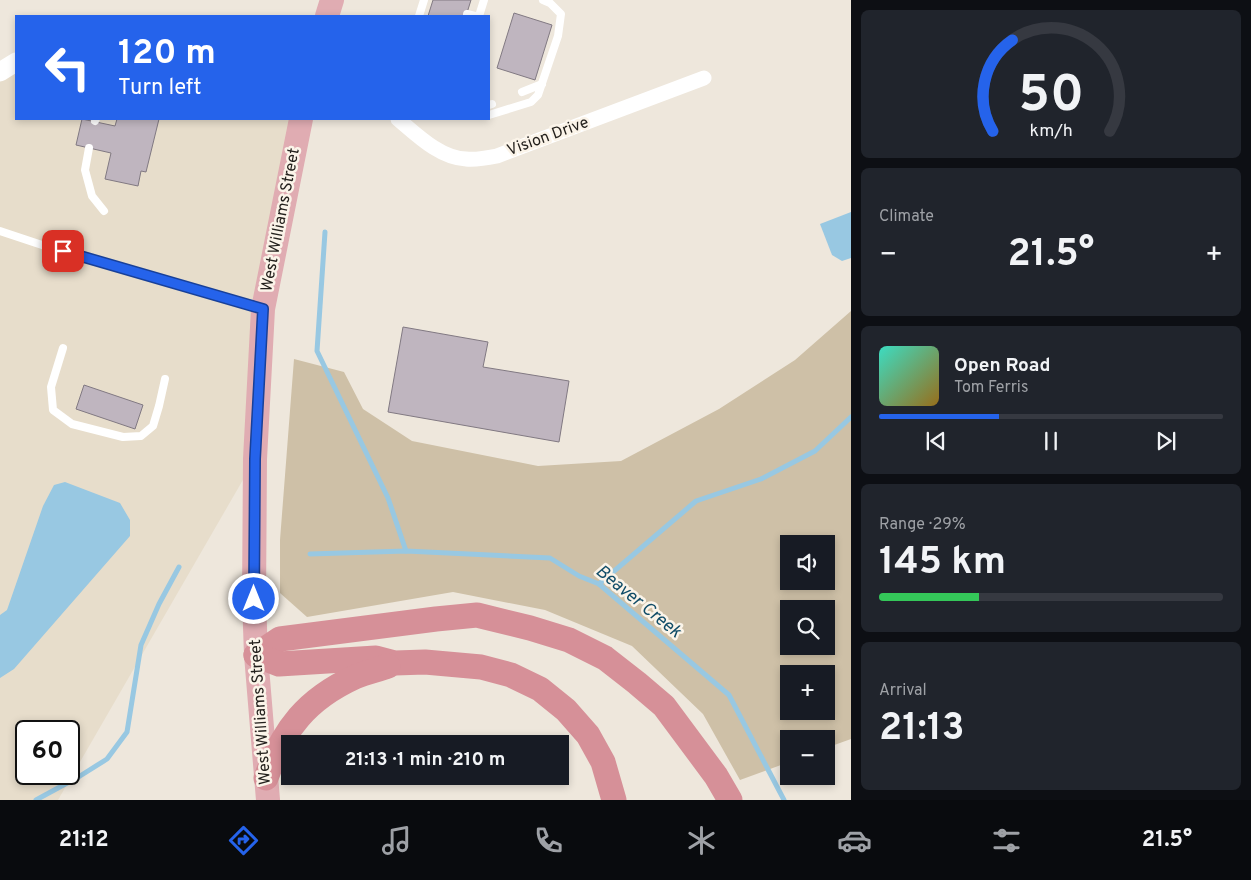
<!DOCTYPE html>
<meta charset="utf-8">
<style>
body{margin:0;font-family:Overpass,sans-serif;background:#20242c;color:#f1f3f6;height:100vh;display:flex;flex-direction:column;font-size:19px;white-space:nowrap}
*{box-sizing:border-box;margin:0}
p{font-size:16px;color:#9ea1a6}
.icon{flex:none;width:28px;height:28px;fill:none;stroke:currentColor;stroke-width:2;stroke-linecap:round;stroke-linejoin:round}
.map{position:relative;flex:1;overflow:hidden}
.side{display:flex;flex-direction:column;gap:10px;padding:10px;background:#0d0f14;width:400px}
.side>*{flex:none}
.hud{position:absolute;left:15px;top:15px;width:475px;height:105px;border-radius:0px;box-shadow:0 2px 8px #0003;background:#2563eb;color:#fff;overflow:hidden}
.tools{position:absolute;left:780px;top:535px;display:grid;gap:10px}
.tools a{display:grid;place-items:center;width:55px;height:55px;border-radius:0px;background:#171b24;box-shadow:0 2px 8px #0003;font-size:25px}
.speed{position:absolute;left:15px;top:720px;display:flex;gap:10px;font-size:25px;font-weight:700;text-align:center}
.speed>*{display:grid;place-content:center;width:65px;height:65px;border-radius:50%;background:#171b24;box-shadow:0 2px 8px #0003;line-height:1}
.speed .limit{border:2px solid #111;border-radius:8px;background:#fff;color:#111}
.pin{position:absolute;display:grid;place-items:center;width:42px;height:42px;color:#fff;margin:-21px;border-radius:10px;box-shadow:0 2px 8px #0006}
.me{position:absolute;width:55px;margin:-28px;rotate:0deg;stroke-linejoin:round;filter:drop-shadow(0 0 4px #0008)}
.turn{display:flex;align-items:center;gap:18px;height:105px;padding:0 20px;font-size:22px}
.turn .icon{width:65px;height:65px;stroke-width:2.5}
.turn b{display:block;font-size:35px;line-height:42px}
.big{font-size:38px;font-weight:700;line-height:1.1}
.side .tile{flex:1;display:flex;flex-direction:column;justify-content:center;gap:8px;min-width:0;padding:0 18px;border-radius:8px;background:#20242c}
.side .dial{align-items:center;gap:0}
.dial svg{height:130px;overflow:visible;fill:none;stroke:#363941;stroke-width:7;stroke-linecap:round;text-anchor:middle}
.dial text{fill:#f1f3f6;stroke:none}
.song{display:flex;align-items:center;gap:15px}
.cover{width:60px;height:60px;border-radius:8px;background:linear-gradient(135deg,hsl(170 70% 55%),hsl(40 70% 35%))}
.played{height:5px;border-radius:2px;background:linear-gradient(90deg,#2563eb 35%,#363941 35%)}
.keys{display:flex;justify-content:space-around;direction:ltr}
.heat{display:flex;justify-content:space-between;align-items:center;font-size:28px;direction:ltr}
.charge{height:8px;border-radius:4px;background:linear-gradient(90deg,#34c759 29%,#363941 0)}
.trip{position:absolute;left:281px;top:735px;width:288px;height:50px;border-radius:0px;background:#171b24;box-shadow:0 2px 8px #0003;font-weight:700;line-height:50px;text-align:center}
.tab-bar{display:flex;height:80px;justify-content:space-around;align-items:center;background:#090b0e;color:#9ea1a6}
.tab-bar .icon{width:35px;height:35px}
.tab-bar .active{color:#2563eb}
.tab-bar b{font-size:22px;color:#f1f3f6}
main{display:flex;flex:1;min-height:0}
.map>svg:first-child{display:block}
.built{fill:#e7ddcb;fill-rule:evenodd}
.green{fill:#cec0a7;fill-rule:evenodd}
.water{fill:#98c8e2}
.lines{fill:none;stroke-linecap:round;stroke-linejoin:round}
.stream{stroke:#98c8e2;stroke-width:5}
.building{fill:#bfb5bf;stroke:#817982}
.service{stroke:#fff;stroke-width:8}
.minor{stroke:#fff;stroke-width:15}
.tertiary{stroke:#fff;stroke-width:19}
.primary{stroke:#e0acb2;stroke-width:24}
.trunk{stroke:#d69098;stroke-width:25}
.route-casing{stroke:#184099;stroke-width:12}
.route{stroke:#2563eb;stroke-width:9}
.labels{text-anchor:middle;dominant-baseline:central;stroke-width:5;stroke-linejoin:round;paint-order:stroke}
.street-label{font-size:16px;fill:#24211d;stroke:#fbf4e9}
.water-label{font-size:18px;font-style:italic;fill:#104c67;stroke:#fbf4e9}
</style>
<main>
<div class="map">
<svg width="851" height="800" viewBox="0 0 851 800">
<rect width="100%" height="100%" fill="#eee7dc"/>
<!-- built -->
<path class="built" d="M16,62V119H301L263,309L255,459L58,800H0V72ZM26,731H69V774H26Z"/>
<!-- green -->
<path class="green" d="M851,311V739L826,748V739H789V762L740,780L703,714L632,646L545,610L453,592L307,617L280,593V540L294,359L344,372L363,409L412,441L538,466L621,461L719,409L795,360ZM789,544H826V581H789ZM789,609H826V646H789ZM789,674H826V711H789Z"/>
<!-- water -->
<g class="water">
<path d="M851,212V258L842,261L832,255L820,224Z"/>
<path d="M65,482L120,503L130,520V536L14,669L0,678V615L7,610L43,506L54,485Z"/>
</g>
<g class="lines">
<!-- stream -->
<g class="stream">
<path d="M325,232L317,351L388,498L406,551"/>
<path d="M310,554L406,551L550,558L579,576L599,584L729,695L784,800"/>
<path d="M599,584L696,501L761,479L815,451L851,417"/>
<path d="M36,800L80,776L107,759L127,732L141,645L159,604L179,567"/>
</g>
</g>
<!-- building -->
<g class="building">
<path d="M433,0H471L466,16H428Z"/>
<path d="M514,13L552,25L535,80L497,68Z"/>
<path d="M82,119L115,126L117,119H159L146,172L141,171L138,186L105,179L111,153L76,145Z"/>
<path d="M403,327L488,342L483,367L569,381L559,442L388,412Z"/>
<path d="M84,385L143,405L135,429L76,409Z"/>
</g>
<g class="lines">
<!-- service -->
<g class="service">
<path d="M467,14L475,16"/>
<path d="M419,16L424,0"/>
<path d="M479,16L484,0"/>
<path d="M522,92L542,84"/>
<path d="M489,105L492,104"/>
<path d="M489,115L531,102L538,95L558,36L561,14L550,3L543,0"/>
<path d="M95,121L96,119"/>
<path d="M89,148L85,170L92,196L104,211"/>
<path d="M0,231L48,247L261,309"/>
<path d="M63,348L51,387L53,410L72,424L123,437L141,436L153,426L159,406L165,379"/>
</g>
<!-- minor -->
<path class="minor" d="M398,119C417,135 440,158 466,159C476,160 487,158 497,156L704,78"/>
<!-- tertiary -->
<path class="tertiary" d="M0,72L16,62"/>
<!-- primary -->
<g class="primary">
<path d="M327,16L332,0"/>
<path d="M268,800L256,655L254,599L255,459L263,309L301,119"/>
</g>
<!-- trunk -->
<g class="trunk">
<path d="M256,655L280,639L436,619L477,615L530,628L569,640L605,658L637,683L664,706L716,776L730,800"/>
<path d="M256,655L279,664L376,658L395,663L425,662L481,667L511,675L540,689L566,710L588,735L603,762L614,800"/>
<path d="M266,778C283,729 307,699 355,677C366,672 377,670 388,666"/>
</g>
</g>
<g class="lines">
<!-- route casing -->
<g class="route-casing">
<path id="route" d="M63,251L263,309L255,459L254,599"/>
</g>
<!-- route -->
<use href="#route" class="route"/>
</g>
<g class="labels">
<!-- street labels -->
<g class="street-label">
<text transform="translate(548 137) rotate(-20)">Vision Drive</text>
<text transform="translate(281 220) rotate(-79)">West Williams Street</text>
<text transform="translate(261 712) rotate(-94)">West Williams Street</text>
</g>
<!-- water labels -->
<g class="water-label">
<text transform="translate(638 602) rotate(39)">Beaver Creek</text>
</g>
</g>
</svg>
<div class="tools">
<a><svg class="icon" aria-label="sound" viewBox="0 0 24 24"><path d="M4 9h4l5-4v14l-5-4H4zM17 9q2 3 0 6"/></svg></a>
<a><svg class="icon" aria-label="search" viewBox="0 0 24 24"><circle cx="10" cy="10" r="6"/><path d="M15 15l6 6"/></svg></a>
<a>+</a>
<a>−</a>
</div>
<div class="speed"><div class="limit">60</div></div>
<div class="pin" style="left:63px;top:251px;background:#d93025"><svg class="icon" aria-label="arrive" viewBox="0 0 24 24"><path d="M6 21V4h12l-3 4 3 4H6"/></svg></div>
<svg class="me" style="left:254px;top:599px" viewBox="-20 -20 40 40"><circle r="17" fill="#2563eb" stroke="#fff" stroke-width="3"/><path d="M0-11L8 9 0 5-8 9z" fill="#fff"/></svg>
<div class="trip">21:13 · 1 min · 210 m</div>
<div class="hud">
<div class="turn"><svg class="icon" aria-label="left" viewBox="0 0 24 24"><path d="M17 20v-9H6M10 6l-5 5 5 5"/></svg><div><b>120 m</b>Turn left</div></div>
</div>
</div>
<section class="side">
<div class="tile dial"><svg viewBox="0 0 100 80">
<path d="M14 69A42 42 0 1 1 86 69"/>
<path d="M14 69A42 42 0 0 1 26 13" stroke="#2563eb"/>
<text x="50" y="56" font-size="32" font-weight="700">50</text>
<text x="50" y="72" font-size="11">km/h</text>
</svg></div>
<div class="tile"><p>Climate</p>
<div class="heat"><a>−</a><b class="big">21.5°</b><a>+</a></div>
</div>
<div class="tile">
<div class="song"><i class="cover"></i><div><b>Open Road</b><p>Tom Ferris</p></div></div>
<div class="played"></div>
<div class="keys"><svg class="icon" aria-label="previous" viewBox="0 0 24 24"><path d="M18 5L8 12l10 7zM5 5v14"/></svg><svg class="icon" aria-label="pause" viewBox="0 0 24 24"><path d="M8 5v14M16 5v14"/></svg><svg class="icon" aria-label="next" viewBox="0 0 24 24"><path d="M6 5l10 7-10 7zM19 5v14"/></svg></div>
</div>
<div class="tile"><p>Range · 29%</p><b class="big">145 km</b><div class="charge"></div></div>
<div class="tile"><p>Arrival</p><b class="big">21:13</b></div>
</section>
</main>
<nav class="tab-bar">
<b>21:12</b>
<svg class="icon active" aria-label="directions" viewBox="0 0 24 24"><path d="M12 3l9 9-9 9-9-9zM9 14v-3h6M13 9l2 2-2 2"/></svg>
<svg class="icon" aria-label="music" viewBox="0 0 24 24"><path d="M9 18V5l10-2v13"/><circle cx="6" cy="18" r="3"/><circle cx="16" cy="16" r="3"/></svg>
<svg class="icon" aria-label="phone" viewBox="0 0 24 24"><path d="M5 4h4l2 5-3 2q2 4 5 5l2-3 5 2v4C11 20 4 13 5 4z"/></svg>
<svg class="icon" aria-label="climate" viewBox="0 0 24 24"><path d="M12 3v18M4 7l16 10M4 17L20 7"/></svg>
<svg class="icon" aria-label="car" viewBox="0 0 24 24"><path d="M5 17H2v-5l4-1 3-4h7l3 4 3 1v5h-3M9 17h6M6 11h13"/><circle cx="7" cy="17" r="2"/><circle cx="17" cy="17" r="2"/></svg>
<svg class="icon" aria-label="filters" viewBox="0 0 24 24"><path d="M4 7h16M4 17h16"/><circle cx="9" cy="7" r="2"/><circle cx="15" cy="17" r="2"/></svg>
<b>21.5°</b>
</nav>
